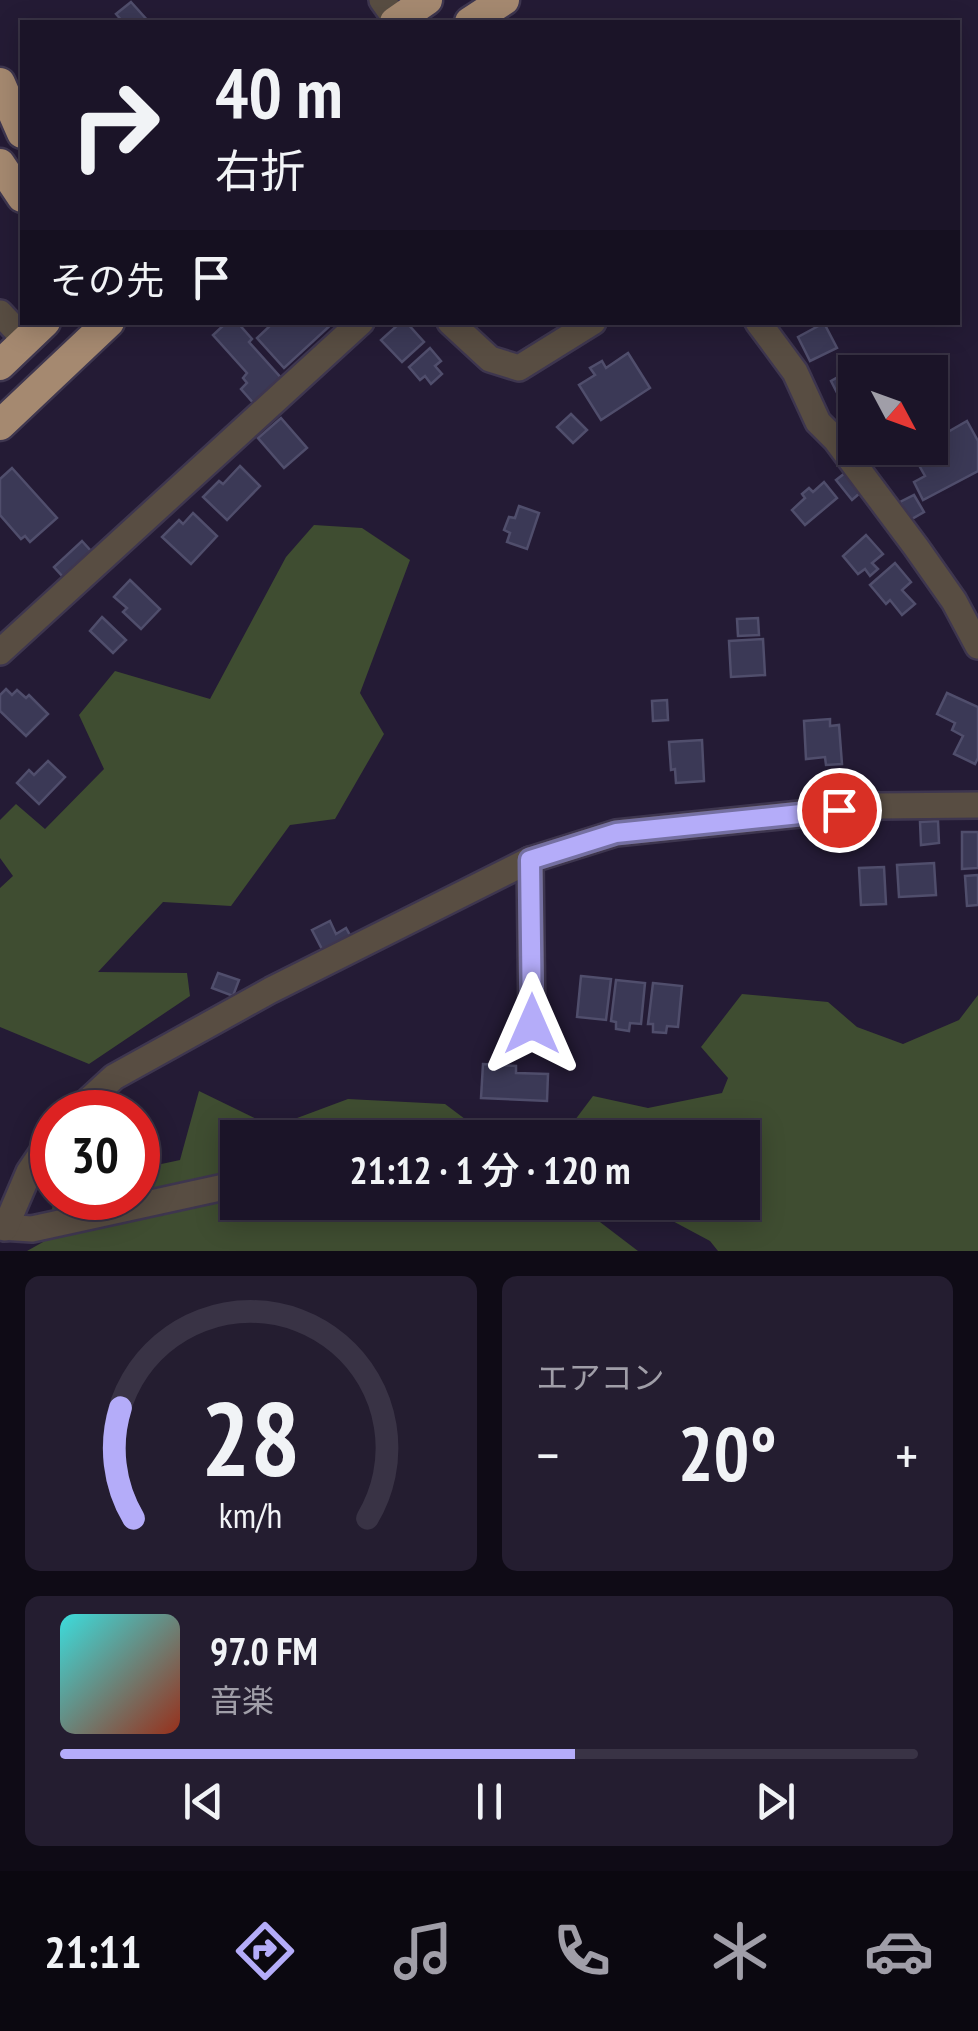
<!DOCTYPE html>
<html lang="ja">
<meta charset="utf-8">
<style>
body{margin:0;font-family:"PT Sans Narrow","Noto Sans JP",sans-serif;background:#241d30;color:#f1f3f6;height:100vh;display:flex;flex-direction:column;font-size:38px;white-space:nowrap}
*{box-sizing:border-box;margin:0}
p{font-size:32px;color:#a09ea8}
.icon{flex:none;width:55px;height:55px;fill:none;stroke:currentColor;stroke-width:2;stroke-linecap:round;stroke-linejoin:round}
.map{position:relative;height:1251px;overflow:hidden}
.drawer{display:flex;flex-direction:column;gap:25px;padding:25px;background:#0f0b16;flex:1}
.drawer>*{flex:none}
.banner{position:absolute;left:20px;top:20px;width:940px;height:305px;border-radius:0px;box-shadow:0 5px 25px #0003,0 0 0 2px #393345;background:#1b1428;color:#f1f3f6;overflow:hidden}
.needle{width:65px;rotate:131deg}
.controls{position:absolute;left:838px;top:355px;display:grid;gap:20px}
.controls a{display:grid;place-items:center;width:110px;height:110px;border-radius:0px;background:#1b1428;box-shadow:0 5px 25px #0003,0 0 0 2px #393345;font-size:50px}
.speed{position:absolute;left:30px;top:1090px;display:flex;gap:20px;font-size:50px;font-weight:700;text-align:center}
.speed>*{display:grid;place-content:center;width:130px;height:130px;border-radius:50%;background:#1b1428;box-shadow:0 5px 25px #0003,0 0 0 2px #393345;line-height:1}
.speed .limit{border:15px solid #d22;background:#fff;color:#111}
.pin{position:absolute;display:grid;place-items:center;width:85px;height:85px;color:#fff;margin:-42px;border:5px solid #fff;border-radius:50%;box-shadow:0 2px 10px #0007}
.me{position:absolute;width:110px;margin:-55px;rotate:0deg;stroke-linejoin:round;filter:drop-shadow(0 0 8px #0008)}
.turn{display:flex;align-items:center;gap:35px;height:210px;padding:0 30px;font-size:45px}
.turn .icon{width:130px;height:130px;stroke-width:2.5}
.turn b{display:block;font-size:70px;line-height:85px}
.then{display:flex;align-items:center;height:95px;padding:0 30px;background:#0003;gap:20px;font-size:38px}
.big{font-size:75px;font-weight:600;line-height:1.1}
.drawer .tile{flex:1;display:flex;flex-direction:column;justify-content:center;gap:15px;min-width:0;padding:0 35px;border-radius:15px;background:#241d30}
.drawer .dial{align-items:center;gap:0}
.dial svg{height:260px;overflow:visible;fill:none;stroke:#393345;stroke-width:7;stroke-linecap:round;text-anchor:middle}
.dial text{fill:#f1f3f6;stroke:none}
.song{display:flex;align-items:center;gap:30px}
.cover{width:120px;height:120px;border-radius:15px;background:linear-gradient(135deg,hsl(180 70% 55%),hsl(10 70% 35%))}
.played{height:10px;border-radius:5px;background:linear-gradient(90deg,#b4acf9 60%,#393345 60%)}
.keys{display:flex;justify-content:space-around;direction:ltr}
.heat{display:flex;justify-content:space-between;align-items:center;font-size:55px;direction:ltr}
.drawer .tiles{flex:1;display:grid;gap:25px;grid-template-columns:1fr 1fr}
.tile:last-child{grid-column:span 2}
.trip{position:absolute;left:220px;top:1120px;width:540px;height:100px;border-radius:0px;background:#1b1428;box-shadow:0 5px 25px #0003,0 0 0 2px #393345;font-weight:600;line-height:100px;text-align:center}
.dock{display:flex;height:160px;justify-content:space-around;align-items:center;background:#0b0810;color:#a09ea8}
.dock .icon{width:70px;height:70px}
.dock .current{color:#b4acf9}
.dock b{font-size:45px;color:#f1f3f6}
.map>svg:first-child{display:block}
.green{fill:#3f4d31}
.building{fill:#3b3956;stroke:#504e6c;stroke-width:2.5}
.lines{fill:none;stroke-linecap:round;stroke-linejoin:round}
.street-casing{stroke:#3e364f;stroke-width:30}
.highway-casing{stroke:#3e364f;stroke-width:35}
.street{stroke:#584d42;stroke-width:25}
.highway{stroke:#a58970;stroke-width:30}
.route-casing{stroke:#7570a2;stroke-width:25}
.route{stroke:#b4acf9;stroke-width:18}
</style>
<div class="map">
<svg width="978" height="1251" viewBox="0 0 978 1251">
<rect width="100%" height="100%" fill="#241b35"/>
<!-- green -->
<g class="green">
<path d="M314,525L362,528L410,560L360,693L384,734L335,819L290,825L231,906L163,902L98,972L187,973L190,996L89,1064L0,1027V888L13,876L0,858V820L16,804L45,829L104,769L79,715L115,671L210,699L286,557Z"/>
<path d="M742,994L828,1002L857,1027L903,1044L959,1020L978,995V1251H718L710,1241L639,1203L742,1202V1138L571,1137L569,1128L593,1096L648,1108L722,1093L728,1078L701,1047Z"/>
<path d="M199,1091L273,1127L348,1099L445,1104L489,1137L238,1138V1202L575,1203L638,1251H27L43,1242L55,1198H138V1169L180,1160Z"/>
</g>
<!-- building -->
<g class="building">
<path d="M131,2L149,22H123L116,14Z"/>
<path d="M227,322H237L252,339L249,342L283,380L255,405L241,389L247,383L243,378L247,373L213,335Z"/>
<path d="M274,322H334L284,368L257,338Z"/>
<path d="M401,322H406L424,342L402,362L381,340Z"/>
<path d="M824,323L837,348L810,361L798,337Z"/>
<path d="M430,348L441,361L435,366L442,374L431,384L425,376L420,380L409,367Z"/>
<path d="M628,353L650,388L601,420L579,385L595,375L590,368L602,361L606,368Z"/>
<path d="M845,373L849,380L855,377V413L849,416L831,381Z"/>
<path d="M571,414L587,430L573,443L557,427Z"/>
<path d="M281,418L307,448L284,468L258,438Z"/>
<path d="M967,421L978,441V471L923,500L914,482L925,476L911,451L930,448V434L943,428L946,433Z"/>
<path d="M240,466L260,486L227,520L203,497L219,481L223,484Z"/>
<path d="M12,468L57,518L30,542L25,536L21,539L0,515V479Z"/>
<path d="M845,473L861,492L852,500L836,480Z"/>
<path d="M824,482L837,498L805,525L792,510L805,498L802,494L809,488L813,492Z"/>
<path d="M914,495L924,512L910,520L900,502Z"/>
<path d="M519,506L539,513L527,549L507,542L510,533L504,530L509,517L515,518Z"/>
<path d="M193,513L217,536L191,564L162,537L179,520L183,524Z"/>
<path d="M866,535L883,554L872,563L878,569L870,576L865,569L858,574L843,556Z"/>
<path d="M82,541L91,551L63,577L54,567Z"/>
<path d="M895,563L911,582L902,590L915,604L902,615L890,600L886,604L870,585Z"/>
<path d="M130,580L160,609L141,629L123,612L127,608L114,597Z"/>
<path d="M102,617L126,640L113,653L90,631Z"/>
<path d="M758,618L759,635L738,636L737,619Z"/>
<path d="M763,639L765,675L731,677L729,641Z"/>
<path d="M6,689L12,695L17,690L26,698L29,695L48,714L26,736L0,711V695Z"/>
<path d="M947,693L978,707V758L975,764L954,754L963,736L952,730L955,723L937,714Z"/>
<path d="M667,700L668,720L653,721L652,701Z"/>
<path d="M830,719V726L839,725L842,764L826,765L825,757L806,759L804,721Z"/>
<path d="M702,740L704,781L676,783L675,769L671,770L669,742Z"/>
<path d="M48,761L65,777L39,804L17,783L29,770L34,775Z"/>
<path d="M938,821L939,843L921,845L920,822Z"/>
<path d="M962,832H978V868L962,869Z"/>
<path d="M934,863L936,895L899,897L897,865Z"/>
<path d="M884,867L886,904L861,905L859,868Z"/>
<path d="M978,875V905L967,906L965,876Z"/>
<path d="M330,921L336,934L346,928L351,937L323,951L312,930Z"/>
<path d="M218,973L239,980L233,996L212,988Z"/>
<path d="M581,976L611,979L606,1020L577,1017Z"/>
<path d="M616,980L645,983L641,1024L630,1023L629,1031L616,1029V1022L611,1021Z"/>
<path d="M653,983L682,986L678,1027L667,1026L666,1033L653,1032V1024H648Z"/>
<path d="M483,1064L516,1066V1073L548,1074L547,1101L481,1098Z"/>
</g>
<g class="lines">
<!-- street casing -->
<g class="street-casing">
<g id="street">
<path d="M382,0L397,21"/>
<path d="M0,313L26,341"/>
<path d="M450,322L490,359L519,368L593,322"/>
<path d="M758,322L795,372L818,422L836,440L916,547L954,601L978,646"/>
<path d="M0,652L361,322"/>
<path d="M530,860L532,1024"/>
<path d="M76,1112L114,1077L271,990L530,860L616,833L877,806L978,805"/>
<path d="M0,1227L32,1229L238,1184"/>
<path d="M5,1228L29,1172L52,1138"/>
</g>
</g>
<!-- highway casing -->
<g class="highway-casing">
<g id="highway">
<path d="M395,22L427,0"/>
<path d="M470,22L504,0"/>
<path d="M0,83L22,133"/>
<path d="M0,164L22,197"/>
<path d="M0,365L45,322"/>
<path d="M0,425L109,322"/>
</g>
</g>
<!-- street -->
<use href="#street" class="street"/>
<!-- highway -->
<use href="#highway" class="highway"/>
</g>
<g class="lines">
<!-- route casing -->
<g class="route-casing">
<path id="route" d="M532,1024L530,860L616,833L839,810"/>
</g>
<!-- route -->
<use href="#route" class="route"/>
</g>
</svg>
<div class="controls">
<a><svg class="needle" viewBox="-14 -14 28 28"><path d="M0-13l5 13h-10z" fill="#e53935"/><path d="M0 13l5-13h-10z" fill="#a09ea8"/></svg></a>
</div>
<div class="speed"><div class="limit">30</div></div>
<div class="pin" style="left:839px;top:810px;background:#d93025"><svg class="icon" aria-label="arrive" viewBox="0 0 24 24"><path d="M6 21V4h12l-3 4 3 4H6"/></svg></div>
<svg class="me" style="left:532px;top:1024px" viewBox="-20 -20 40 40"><path d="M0-17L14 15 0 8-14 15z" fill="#b4acf9" stroke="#fff" stroke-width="4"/></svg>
<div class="trip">21:12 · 1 分 · 120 m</div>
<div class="banner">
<div class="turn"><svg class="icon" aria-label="right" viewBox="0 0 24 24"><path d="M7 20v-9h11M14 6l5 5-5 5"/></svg><div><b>40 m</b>右折</div></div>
<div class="then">その先<svg class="icon" aria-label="arrive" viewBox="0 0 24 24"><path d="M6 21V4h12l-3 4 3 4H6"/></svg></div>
</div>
</div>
<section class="drawer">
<div class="tiles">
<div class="tile dial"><svg viewBox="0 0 100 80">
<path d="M14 69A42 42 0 1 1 86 69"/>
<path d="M14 69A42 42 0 0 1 10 35" stroke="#b4acf9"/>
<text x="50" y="56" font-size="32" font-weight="700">28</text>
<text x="50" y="72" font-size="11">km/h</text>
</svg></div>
<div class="tile"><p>エアコン</p>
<div class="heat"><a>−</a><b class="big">20°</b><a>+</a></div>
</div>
<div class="tile">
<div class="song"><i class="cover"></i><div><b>97.0 FM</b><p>音楽</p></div></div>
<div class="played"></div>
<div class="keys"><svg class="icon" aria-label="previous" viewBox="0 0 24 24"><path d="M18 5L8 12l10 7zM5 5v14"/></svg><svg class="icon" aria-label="pause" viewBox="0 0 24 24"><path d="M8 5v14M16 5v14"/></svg><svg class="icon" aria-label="next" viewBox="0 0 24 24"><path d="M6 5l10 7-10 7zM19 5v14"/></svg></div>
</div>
</div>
</section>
<nav class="dock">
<b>21:11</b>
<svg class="icon current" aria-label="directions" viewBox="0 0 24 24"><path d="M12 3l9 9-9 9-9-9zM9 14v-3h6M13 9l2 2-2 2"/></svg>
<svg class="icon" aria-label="music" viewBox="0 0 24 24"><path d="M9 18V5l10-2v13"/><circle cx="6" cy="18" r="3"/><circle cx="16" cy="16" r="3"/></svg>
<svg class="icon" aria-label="phone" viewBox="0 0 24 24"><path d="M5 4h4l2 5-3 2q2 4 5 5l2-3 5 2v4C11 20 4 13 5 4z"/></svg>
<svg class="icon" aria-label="climate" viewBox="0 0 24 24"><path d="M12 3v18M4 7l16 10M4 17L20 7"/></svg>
<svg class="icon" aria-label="car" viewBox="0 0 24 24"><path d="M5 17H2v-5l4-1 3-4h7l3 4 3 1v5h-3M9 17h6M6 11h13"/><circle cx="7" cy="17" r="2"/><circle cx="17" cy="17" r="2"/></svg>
</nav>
